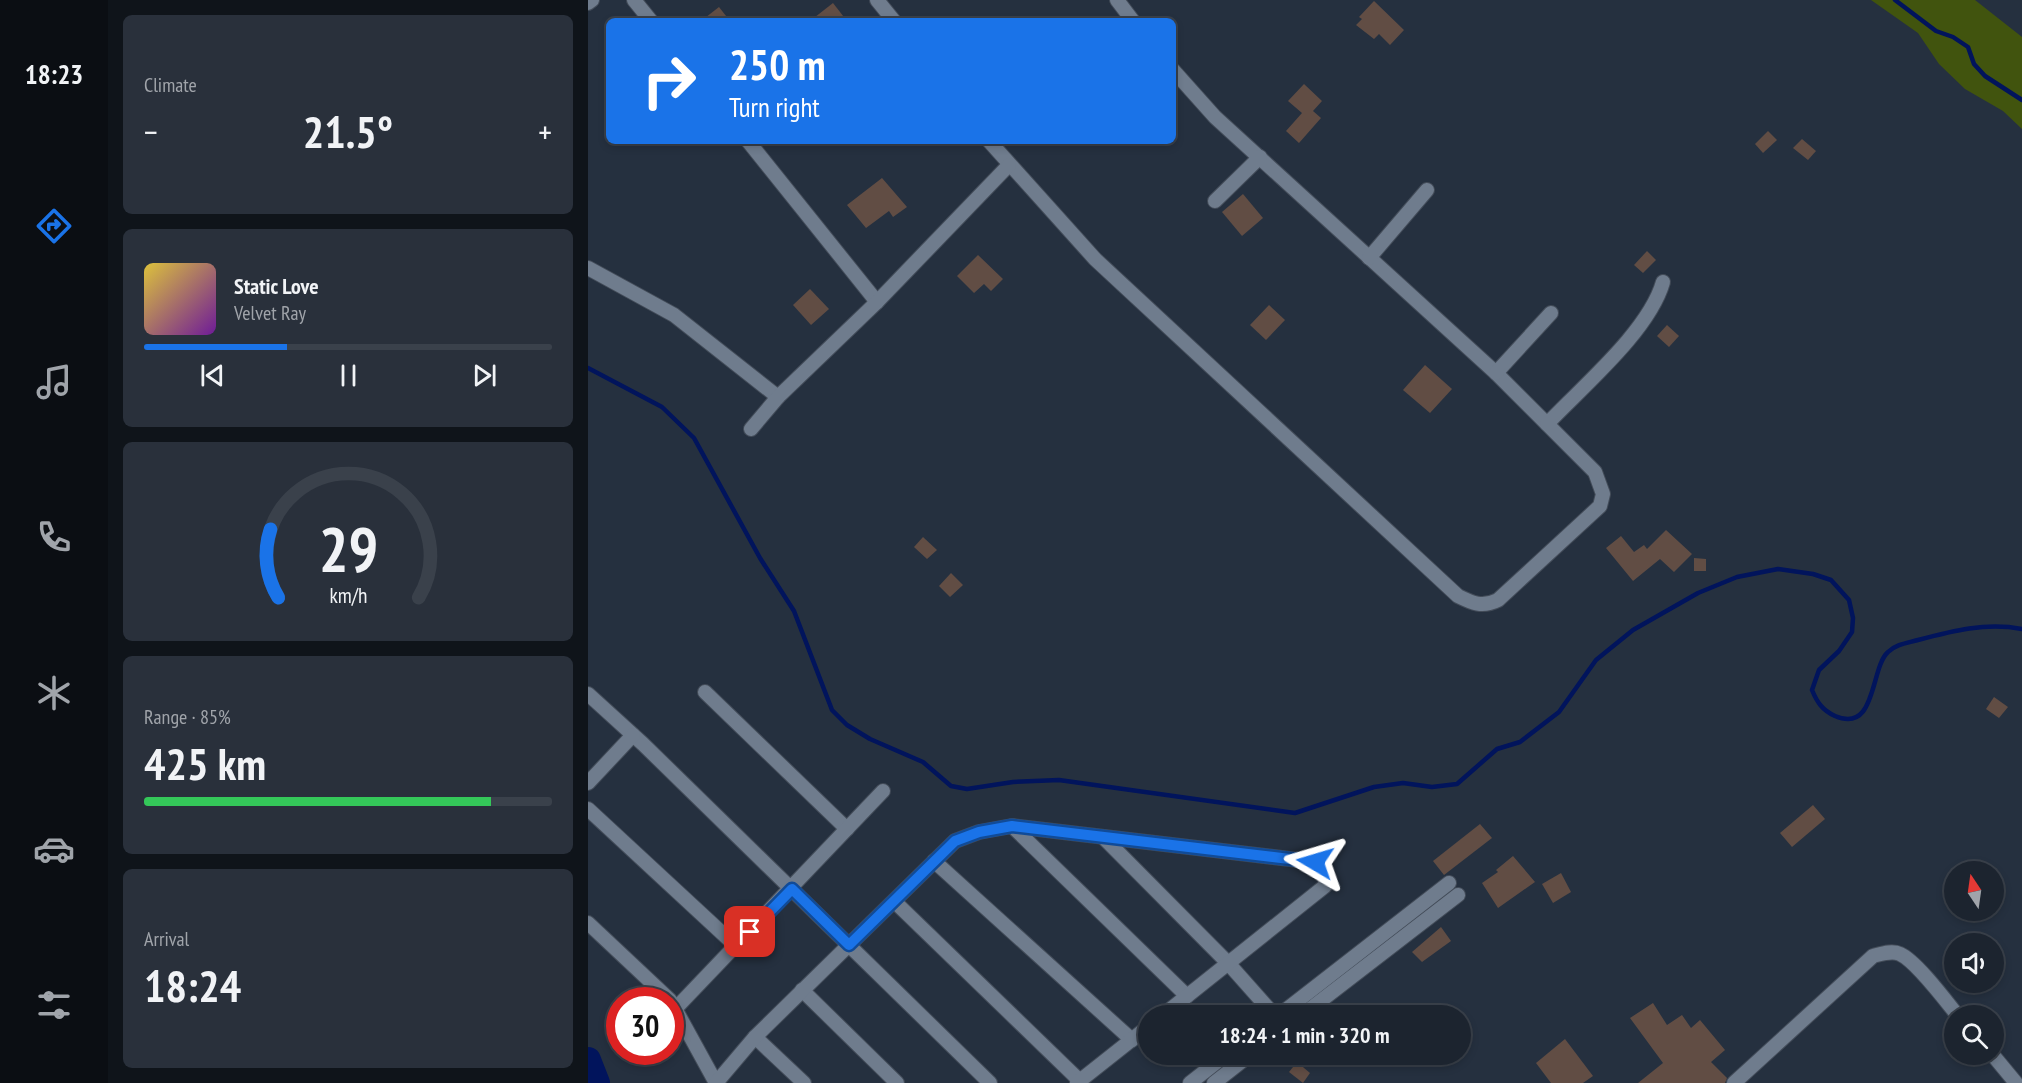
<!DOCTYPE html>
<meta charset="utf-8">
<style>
body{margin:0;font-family:"PT Sans Narrow",sans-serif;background:#29303b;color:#f1f3f6;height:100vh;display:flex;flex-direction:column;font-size:22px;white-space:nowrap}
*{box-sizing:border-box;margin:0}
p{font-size:20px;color:#a0a4aa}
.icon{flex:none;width:33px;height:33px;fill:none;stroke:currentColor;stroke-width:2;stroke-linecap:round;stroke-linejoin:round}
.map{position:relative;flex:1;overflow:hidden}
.panel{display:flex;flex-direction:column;gap:15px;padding:15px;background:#0f141a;width:480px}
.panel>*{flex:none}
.top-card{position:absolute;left:18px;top:18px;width:570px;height:126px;border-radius:9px;box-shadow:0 3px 9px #0003,0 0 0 2px #3a414b;background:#1a73e8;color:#fff;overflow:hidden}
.needle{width:39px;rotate:347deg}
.buttons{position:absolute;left:1356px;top:861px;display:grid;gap:12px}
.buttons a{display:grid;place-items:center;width:60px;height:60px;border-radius:50%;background:#1c242f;box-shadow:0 3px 9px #0003,0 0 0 2px #3a414b;font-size:30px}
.speed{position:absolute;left:18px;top:987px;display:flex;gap:12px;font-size:30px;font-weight:700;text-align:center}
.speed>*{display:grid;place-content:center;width:78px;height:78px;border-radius:50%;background:#1c242f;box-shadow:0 3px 9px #0003,0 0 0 2px #3a414b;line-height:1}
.speed .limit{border:9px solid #d22;background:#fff;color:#111}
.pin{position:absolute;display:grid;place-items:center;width:51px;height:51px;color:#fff;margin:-26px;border-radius:12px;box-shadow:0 3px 9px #0006}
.me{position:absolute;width:66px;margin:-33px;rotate:277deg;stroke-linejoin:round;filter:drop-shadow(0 0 4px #0008)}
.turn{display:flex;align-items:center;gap:21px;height:126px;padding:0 24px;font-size:27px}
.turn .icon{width:78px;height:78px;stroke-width:2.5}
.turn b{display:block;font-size:42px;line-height:51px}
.big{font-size:45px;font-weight:600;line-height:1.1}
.panel .card{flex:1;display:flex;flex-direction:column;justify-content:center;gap:9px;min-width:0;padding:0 21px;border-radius:9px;background:#29303b}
.panel .dial{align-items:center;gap:0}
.dial svg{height:156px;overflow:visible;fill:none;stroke:#3a414b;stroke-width:7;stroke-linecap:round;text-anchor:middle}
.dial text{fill:#f1f3f6;stroke:none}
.song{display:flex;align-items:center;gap:18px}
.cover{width:72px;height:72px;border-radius:9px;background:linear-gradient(135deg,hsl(50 70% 55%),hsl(280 70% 35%))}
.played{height:6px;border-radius:3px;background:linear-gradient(90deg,#1a73e8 35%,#3a414b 35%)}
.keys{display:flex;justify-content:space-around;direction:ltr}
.heat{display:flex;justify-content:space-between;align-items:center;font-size:33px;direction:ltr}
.charge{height:9px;border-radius:4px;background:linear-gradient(90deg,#34c759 85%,#3a414b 0)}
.trip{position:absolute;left:550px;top:1005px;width:333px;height:60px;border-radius:30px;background:#1c242f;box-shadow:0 3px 9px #0003,0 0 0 2px #3a414b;font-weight:600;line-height:60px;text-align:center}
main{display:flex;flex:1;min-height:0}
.menu{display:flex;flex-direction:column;width:108px;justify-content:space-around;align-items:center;background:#0b0e13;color:#a0a4aa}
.menu .icon{width:42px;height:42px}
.menu .on{color:#1a73e8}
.menu b{font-size:27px;color:#f1f3f6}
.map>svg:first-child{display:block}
.green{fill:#41540e}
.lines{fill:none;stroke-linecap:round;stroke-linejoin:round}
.stream{stroke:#01145c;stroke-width:4.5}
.river{stroke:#01145c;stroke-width:26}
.building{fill:#614d44}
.minor-casing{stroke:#434c59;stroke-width:16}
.minor{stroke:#6f7c8d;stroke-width:14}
.route-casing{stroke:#114b97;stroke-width:15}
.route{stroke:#1a73e8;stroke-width:10}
</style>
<main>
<nav class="menu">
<b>18:23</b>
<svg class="icon on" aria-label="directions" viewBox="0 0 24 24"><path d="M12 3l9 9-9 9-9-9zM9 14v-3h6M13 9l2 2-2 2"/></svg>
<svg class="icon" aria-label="music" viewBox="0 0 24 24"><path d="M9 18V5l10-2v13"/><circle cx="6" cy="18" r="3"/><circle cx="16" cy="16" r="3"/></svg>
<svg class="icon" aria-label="phone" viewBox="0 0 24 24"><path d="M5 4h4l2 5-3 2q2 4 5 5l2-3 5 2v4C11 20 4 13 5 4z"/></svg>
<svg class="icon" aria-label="climate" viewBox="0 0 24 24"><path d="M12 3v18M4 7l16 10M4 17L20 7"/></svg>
<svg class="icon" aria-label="car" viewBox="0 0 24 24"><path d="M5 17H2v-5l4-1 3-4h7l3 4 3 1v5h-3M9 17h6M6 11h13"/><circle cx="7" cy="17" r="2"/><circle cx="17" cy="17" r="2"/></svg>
<svg class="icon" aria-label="filters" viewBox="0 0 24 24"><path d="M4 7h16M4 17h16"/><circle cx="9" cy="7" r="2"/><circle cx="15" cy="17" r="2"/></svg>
</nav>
<section class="panel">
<div class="card"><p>Climate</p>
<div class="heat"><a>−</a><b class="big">21.5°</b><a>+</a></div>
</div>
<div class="card">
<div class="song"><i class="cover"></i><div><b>Static Love</b><p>Velvet Ray</p></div></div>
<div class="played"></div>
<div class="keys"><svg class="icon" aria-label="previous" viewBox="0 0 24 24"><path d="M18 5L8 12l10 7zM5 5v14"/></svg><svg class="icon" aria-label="pause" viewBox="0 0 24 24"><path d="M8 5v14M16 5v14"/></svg><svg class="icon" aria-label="next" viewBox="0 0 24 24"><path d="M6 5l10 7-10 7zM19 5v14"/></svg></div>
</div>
<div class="card dial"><svg viewBox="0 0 100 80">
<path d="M14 69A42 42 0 1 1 86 69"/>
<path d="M14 69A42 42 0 0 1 10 34" stroke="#1a73e8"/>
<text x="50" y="56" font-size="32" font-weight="700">29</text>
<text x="50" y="72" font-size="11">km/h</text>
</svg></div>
<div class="card"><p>Range · 85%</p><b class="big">425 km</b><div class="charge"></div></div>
<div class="card"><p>Arrival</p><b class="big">18:24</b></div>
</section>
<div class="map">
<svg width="1434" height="1083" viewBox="0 0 1434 1083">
<rect width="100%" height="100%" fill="#25303f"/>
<!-- green -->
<path class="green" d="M1283,0H1387L1434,37V129L1415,111L1377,89L1351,64L1330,33Z"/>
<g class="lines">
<!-- stream -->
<g class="stream">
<path d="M1307,0L1348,31L1365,37L1380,47L1386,64L1397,76L1434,100"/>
<path d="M0,368L74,407L106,438L172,558L206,611L244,710L259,725L282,739L335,762L363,786L379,789L425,782L471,780L707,813L786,787L815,783L844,787L869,784L909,749L932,742L971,712L1008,660L1045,630L1110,593L1149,577L1190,569L1225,574L1243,580L1261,600L1265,618L1264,632L1251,651L1231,670L1224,690C1229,702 1234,710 1247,716C1289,734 1282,668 1300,652C1308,644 1320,643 1330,640C1364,631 1398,622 1434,629"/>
</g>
<!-- river -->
<path class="river" d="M0,1060L9,1083"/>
</g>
<!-- building -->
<g class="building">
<path d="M786,1L816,30L802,45L791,34L786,39L768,25L774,19L771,17Z"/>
<path d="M245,3L259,21H222Z"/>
<path d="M131,7L142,21H113Z"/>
<path d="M716,84L734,101L725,111L733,118L711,143L698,131L714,113L700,101Z"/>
<path d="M1180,131L1189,140L1175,153L1167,144Z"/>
<path d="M1214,139L1228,151L1220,160L1205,148Z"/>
<path d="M294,178L319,207L305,217L301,211L278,228L259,205Z"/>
<path d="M655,194L675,218L654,236L634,212Z"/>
<path d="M1059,251L1068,260L1055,273L1046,265Z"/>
<path d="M390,255L415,279L403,291L396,284L386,293L369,276Z"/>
<path d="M222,289L241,309L223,325L205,305Z"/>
<path d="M681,305L697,320L678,340L662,325Z"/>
<path d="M1079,325L1091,336L1081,347L1069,336Z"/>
<path d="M837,365L864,389L842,413L815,390Z"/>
<path d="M1078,530L1104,554L1086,572L1072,559L1045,581L1018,548L1033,536L1046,552L1056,545L1059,549Z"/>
<path d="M335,537L349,550L339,559L326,547Z"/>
<path d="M1106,558L1118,559V571H1106Z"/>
<path d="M363,573L375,585L362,597L351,586Z"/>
<path d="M1406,697L1420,707L1411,718L1398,709Z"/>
<path d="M1225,805L1237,819L1204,847L1192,833Z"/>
<path d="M892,824L904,838L856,875L845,861Z"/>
<path d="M925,856L947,882L910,908L894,883L910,872L908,870Z"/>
<path d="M973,873L983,892L965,903L954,884Z"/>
<path d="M853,927L863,941L834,962L824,952Z"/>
<path d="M1065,1003L1079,1025L1094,1015L1103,1028L1112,1020L1137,1050L1123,1062L1139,1078L1137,1083H1050L1075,1063L1042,1018Z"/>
<path d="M977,1039L1005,1076L995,1083H963L948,1063Z"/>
<path d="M709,1062L722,1073L715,1083L701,1072Z"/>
</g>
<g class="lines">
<!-- minor casing -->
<g class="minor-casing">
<g id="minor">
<path d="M46,0L63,21"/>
<path d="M289,0L306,21"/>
<path d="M529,0L545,21"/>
<path d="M0,3L4,0"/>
<path d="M160,141L289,302"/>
<path d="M401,141L507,259L870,596C884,603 894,608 910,600L1012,506L1015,494L1007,472L908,373L627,117L585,70"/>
<path d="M627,201L672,157"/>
<path d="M781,258L839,190"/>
<path d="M0,268L86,315L190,397"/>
<path d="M908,373L963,313"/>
<path d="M959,424C995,386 1061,331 1075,282"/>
<path d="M163,429L190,397L289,302L421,165"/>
<path d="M117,692L259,829"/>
<path d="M0,694L55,744L402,1083"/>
<path d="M0,783L45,735"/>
<path d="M0,809L148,946"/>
<path d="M424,826L599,996"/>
<path d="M515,837L640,963L687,1016"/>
<path d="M346,861L544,1040"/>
<path d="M306,901L492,1081"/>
<path d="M0,923L82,1000"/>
<path d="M214,990L309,1083"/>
<path d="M84,1003L128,1083"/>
<path d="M89,1007L295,791"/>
<path d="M690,1016L861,883"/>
<path d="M713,1016L870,895"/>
<path d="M167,1037L216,1083"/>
<path d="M1404,1054L1428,1083"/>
<path d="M128,1083L167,1037L367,841L391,832L424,826L727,862L738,872L737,886L574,1016"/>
<path d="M489,1083L561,1026"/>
<path d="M602,1083L639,1054"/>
<path d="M626,1083L663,1054"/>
<path d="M1146,1083L1285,956C1293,954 1304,950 1312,954C1328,961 1358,1001 1370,1016"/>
</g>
</g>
<!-- minor -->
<use href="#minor" class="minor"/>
</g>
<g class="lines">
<!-- route casing -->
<g class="route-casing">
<path id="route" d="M162,932L204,889L261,945L367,841L391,832L424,826L727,862"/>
</g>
<!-- route -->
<use href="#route" class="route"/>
</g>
</svg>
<div class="buttons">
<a><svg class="needle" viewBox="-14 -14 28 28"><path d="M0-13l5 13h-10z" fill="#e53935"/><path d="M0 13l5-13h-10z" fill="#a0a4aa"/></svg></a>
<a><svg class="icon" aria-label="sound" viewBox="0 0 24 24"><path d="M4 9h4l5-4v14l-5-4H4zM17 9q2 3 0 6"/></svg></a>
<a><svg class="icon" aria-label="search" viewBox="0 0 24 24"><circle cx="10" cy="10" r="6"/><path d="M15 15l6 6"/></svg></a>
</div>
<div class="speed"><div class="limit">30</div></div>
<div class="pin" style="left:162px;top:932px;background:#d93025"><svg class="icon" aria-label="arrive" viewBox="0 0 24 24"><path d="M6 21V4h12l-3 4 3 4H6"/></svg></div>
<svg class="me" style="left:727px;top:862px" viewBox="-20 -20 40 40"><path d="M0-17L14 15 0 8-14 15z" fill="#1a73e8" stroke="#fff" stroke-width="4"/></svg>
<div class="trip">18:24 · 1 min · 320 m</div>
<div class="top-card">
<div class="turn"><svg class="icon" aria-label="right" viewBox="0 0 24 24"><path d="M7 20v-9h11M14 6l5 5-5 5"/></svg><div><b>250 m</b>Turn right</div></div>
</div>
</div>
</main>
